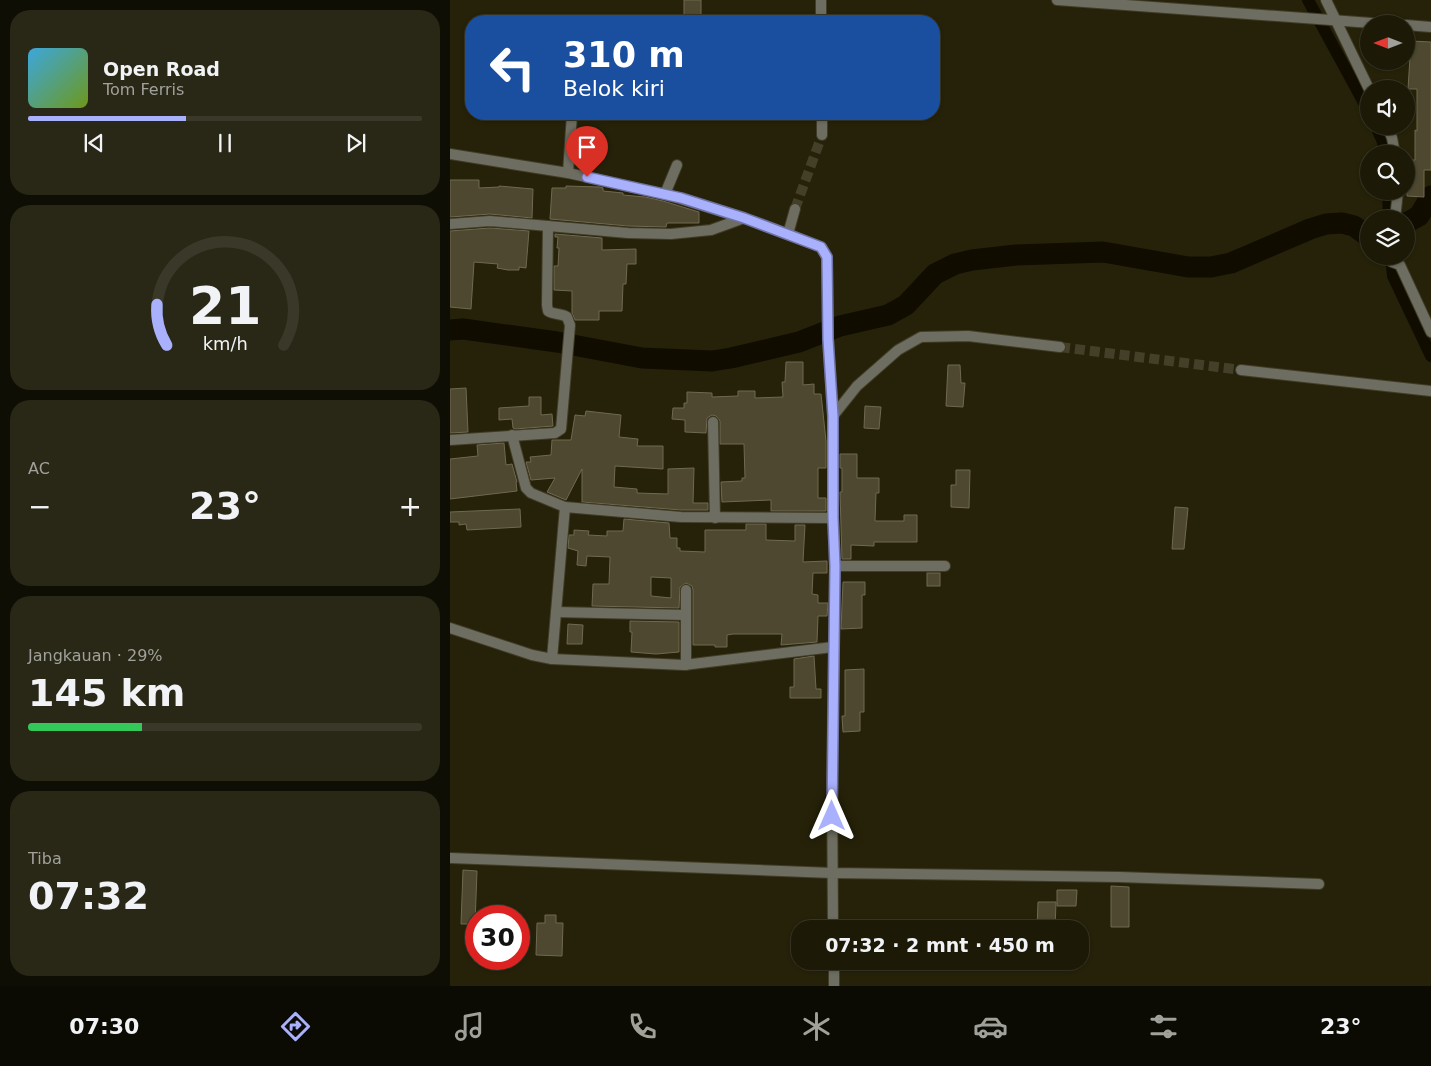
<!DOCTYPE html>
<html lang="id">
<meta charset="utf-8">
<style>
body{margin:0;font-family:"DejaVu Sans",sans-serif;background:#292715;color:#f1f3f6;height:100vh;display:flex;flex-direction:column;font-size:19px;white-space:nowrap}
*{box-sizing:border-box;margin:0}
p{font-size:16px;color:#a0a19b}
.icon{flex:none;width:28px;height:28px;fill:none;stroke:currentColor;stroke-width:2;stroke-linecap:round;stroke-linejoin:round}
.map{position:relative;flex:1;overflow:hidden}
.drawer{display:flex;flex-direction:column;gap:10px;padding:10px;background:#0f0e04;width:450px}
.drawer>*{flex:none}
.guide{position:absolute;left:15px;top:15px;width:475px;height:105px;border-radius:20px;box-shadow:0 1px 4px #0004,0 0 0 1px #3a3828;background:#1a4fa0;color:#fff;overflow:hidden}
.needle{width:32px;rotate:270deg}
.buttons{position:absolute;left:910px;top:15px;display:grid;gap:10px}
.buttons a{display:grid;place-items:center;width:55px;height:55px;border-radius:50%;background:#1c1a07;box-shadow:0 1px 4px #0004,0 0 0 1px #3a3828;font-size:25px}
.speed{position:absolute;left:15px;top:905px;display:flex;gap:10px;font-size:25px;font-weight:700;text-align:center}
.speed>*{display:grid;place-content:center;width:65px;height:65px;border-radius:50%;background:#1c1a07;box-shadow:0 1px 4px #0004,0 0 0 1px #3a3828;line-height:1}
.speed .limit{border:8px solid #d22;background:#fff;color:#111}
.pin{position:absolute;display:grid;place-items:center;width:42px;height:42px;color:#fff;margin:-51px -21px;border-radius:50% 50% 50% 0;rotate:-45deg;box-shadow:0 0 5px #0007}
.pin .icon{rotate:45deg}
.me{position:absolute;width:55px;margin:-28px;rotate:0deg;stroke-linejoin:round;filter:drop-shadow(0 0 4px #0008)}
.turn{display:flex;align-items:center;gap:18px;height:105px;padding:0 15px;font-size:22px}
.turn .icon{width:65px;height:65px;stroke-width:2.5}
.turn b{display:block;font-size:35px;line-height:42px}
.big{font-size:38px;font-weight:700;line-height:1.1}
.drawer .card{flex:1;display:flex;flex-direction:column;justify-content:center;gap:8px;min-width:0;padding:0 18px;border-radius:20px;background:#292715}
.drawer .dial{align-items:center;gap:0}
.dial svg{height:130px;overflow:visible;fill:none;stroke:#3a3828;stroke-width:7;stroke-linecap:round;text-anchor:middle}
.dial text{fill:#f1f3f6;stroke:none}
.song{display:flex;align-items:center;gap:15px}
.cover{width:60px;height:60px;border-radius:8px;background:linear-gradient(135deg,hsl(200 70% 55%),hsl(80 70% 35%))}
.played{height:5px;border-radius:2px;background:linear-gradient(90deg,#a9b0fc 40%,#3a3828 40%)}
.keys{display:flex;justify-content:space-around;direction:ltr}
.heat{display:flex;justify-content:space-between;align-items:center;font-size:28px;direction:ltr}
.charge{height:8px;border-radius:4px;background:linear-gradient(90deg,#34c759 29%,#3a3828 0)}
.trip{position:absolute;left:341px;top:920px;width:298px;height:50px;border-radius:20px;background:#1c1a07;box-shadow:0 1px 4px #0004,0 0 0 1px #3a3828;font-weight:700;line-height:50px;text-align:center}
.dock{display:flex;height:80px;justify-content:space-around;align-items:center;background:#0b0a03;color:#a0a19b}
.dock .icon{width:35px;height:35px}
.dock .current{color:#a9b0fc}
.dock b{font-size:22px;color:#f1f3f6}
main{display:flex;flex:1;min-height:0}
.map>svg:first-child{display:block}
.lines{fill:none;stroke-linecap:round;stroke-linejoin:round}
.canal{stroke:#100d00;stroke-width:12}
.river{stroke:#100d00;stroke-width:21}
.building{fill:#4d482f;stroke:#6e694f;fill-rule:evenodd}
.minor-tunnel{stroke:#433f28;stroke-width:10;stroke-dasharray:10 5;stroke-linecap:butt}
.minor-casing{stroke:#413d26;stroke-width:12}
.minor{stroke:#6e6d61;stroke-width:10}
.route-casing{stroke:#6e72a4;stroke-width:12}
.route{stroke:#a9b0fc;stroke-width:9}
</style>
<main>
<section class="drawer">
<div class="card">
<div class="song"><i class="cover"></i><div><b>Open Road</b><p>Tom Ferris</p></div></div>
<div class="played"></div>
<div class="keys"><svg class="icon" aria-label="previous" viewBox="0 0 24 24"><path d="M18 5L8 12l10 7zM5 5v14"/></svg><svg class="icon" aria-label="pause" viewBox="0 0 24 24"><path d="M8 5v14M16 5v14"/></svg><svg class="icon" aria-label="next" viewBox="0 0 24 24"><path d="M6 5l10 7-10 7zM19 5v14"/></svg></div>
</div>
<div class="card dial"><svg viewBox="0 0 100 80">
<path d="M14 69A42 42 0 1 1 86 69"/>
<path d="M14 69A42 42 0 0 1 8 44" stroke="#a9b0fc"/>
<text x="50" y="56" font-size="32" font-weight="700">21</text>
<text x="50" y="72" font-size="11">km/h</text>
</svg></div>
<div class="card"><p>AC</p>
<div class="heat"><a>−</a><b class="big">23°</b><a>+</a></div>
</div>
<div class="card"><p>Jangkauan · 29%</p><b class="big">145 km</b><div class="charge"></div></div>
<div class="card"><p>Tiba</p><b class="big">07:32</b></div>
</section>
<div class="map">
<svg width="981" height="986" viewBox="0 0 981 986">
<rect width="100%" height="100%" fill="#262209"/>
<g class="lines">
<!-- canal -->
<g class="canal">
<path d="M858,0L919,112"/>
<path d="M926,126L933,142L935,154"/>
<path d="M938,191L939,219"/>
<path d="M941,256L943,276L981,356"/>
</g>
<!-- river -->
<g class="river">
<path d="M956,223L969,216L981,196"/>
<path d="M0,330L13,329L107,342L192,358L262,361L281,358L349,342L390,326L438,315L456,305L485,274L505,264L522,260L566,255L653,252L738,267H761L781,263L860,229L876,224L892,223L904,226L919,237"/>
</g>
</g>
<!-- building -->
<g class="building">
<rect x="234" y="0" width="17" height="21"/>
<path d="M961,41L981,42V170H974V197L957,196L958,160H965V130L967,131V89H958Z"/>
<path d="M0,180H29V188L49,187V186L83,189L82,218L40,214L0,217Z"/>
<path d="M116,186L150,187L153,188V191L173,193V195L195,197L213,201L249,212V223H217L216,227L178,226L100,219L102,188H116Z"/>
<path d="M40,228L79,231L76,268L69,267V270H58L47,268L48,264L24,262L21,309L0,307V231Z"/>
<path d="M105,234L152,238V250L186,249V264H177L176,284H173L172,311H149V320H125L122,313V291L104,290V266H108L109,248H107L108,237H105Z"/>
<path d="M336,362H353V385L364,384V394H371L376,441V468H368V498H376V511H321V500L272,502L271,482L292,481V478H295L294,444H270V421L266,416L262,415L257,418L256,433L235,432V420L222,419L223,408H234V403H237V392L262,393V397L288,396V391H305V398L333,397L332,382H335Z"/>
<path d="M498,365H510L511,383H515L513,407L496,406Z"/>
<path d="M16,388L18,432L0,433V389Z"/>
<path d="M79,397H91V415L102,414L103,426L65,429L63,428L62,419L49,420V408L79,406Z"/>
<path d="M415,406L431,407L429,429L414,428Z"/>
<path d="M136,411L171,415L169,437L188,439L187,446H213V469L165,466L164,487L187,489V493L218,494V469L244,468L243,503H258V510H231L132,502V469L116,500L97,492L105,478L81,480L76,462H81L80,457L101,455L102,440H121L125,415L135,416Z"/>
<path d="M54,443L56,465L62,464L67,482H66L67,491L0,499V459L28,456L27,445Z"/>
<path d="M390,454H407V478H429V493H426L425,521H454V515H467V542H424V546L401,545V559H392L390,492H392V468H390Z"/>
<path d="M506,470H520L519,508L501,507V485H506Z"/>
<path d="M725,507L738,508L734,549H722Z"/>
<path d="M70,509L71,527L17,530L16,524L9,525V522H0V512Z"/>
<path d="M174,519L219,523L220,538H227V548H230V551L255,552V530H296V524H316V540L345,541V525H355L353,562L377,561V573H363L362,594L368,595V603H378L377,616H368L367,642L331,645L332,634H283L277,635V647H265V645H243V590L242,586L236,583L230,587L229,608L142,606L143,584H159L160,557L137,556L136,566L127,565L128,551L118,548L119,535H124V530L139,531L138,535L157,536V531H173ZM201,577L221,578V598L201,596Z"/>
<rect x="477" y="573" width="13" height="13"/>
<path d="M393,582H415V595H412V628L391,629Z"/>
<path d="M180,621L229,622V652L206,654L181,652L182,632H180Z"/>
<path d="M118,624L133,625L132,644H117Z"/>
<path d="M364,656L366,689H371V698H340V687H344V659Z"/>
<path d="M414,669V712H410V731L393,732L392,716H395V670Z"/>
<path d="M13,870L27,871L25,924H11Z"/>
<path d="M661,886L679,887V927H661Z"/>
<path d="M607,890H627L626,906H607Z"/>
<path d="M588,902H606L605,929H587Z"/>
<path d="M95,915H106V923H113L112,956L86,955L87,923H95Z"/>
</g>
<g class="lines">
<!-- minor-tunnel -->
<g class="minor-tunnel">
<path d="M345,209L372,135"/>
<path d="M610,347L791,370"/>
</g>
<!-- minor casing -->
<g class="minor-casing">
<g id="minor">
<path d="M371,0V21"/>
<path d="M607,0L935,24"/>
<path d="M876,0L919,89"/>
<path d="M956,25L981,27"/>
<path d="M372,114V135"/>
<path d="M937,126L942,138L945,154"/>
<path d="M0,154L118,173L215,194L294,218"/>
<path d="M118,173L122,114"/>
<path d="M215,194L227,165"/>
<path d="M945,219L948,191"/>
<path d="M0,224L40,221L178,233L221,234L261,230L294,218L338,234L345,209"/>
<path d="M338,234L371,247L377,257L378,339L383,416V518L385,566L382,778L383,929"/>
<path d="M942,256V262L950,265L981,332"/>
<path d="M791,370L981,391"/>
<path d="M383,416L407,386L448,350L471,337L518,336L610,347"/>
<path d="M263,422L265,518"/>
<path d="M62,435L76,488L81,493L115,507L231,517L383,518"/>
<path d="M0,440L105,433L111,429L120,325L117,317C111,313 104,315 98,311L97,305L98,226"/>
<path d="M385,566H495"/>
<path d="M106,612L236,615"/>
<path d="M0,628L82,655L102,659L234,665L383,647"/>
<path d="M102,659L115,507"/>
<path d="M236,665V590"/>
<path d="M0,858L382,873L669,877L869,884"/>
<path d="M384,986V961"/>
</g>
</g>
<!-- minor -->
<use href="#minor" class="minor"/>
</g>
<g class="lines">
<!-- route casing -->
<g class="route-casing">
<path id="route" d="M137,177L231,198L294,218L371,247L377,257L378,339L383,416V518L385,566L382,816"/>
</g>
<!-- route -->
<use href="#route" class="route"/>
</g>
</svg>
<div class="buttons">
<a><svg class="needle" viewBox="-14 -14 28 28"><path d="M0-13l5 13h-10z" fill="#e53935"/><path d="M0 13l5-13h-10z" fill="#a0a19b"/></svg></a>
<a><svg class="icon" aria-label="sound" viewBox="0 0 24 24"><path d="M4 9h4l5-4v14l-5-4H4zM17 9q2 3 0 6"/></svg></a>
<a><svg class="icon" aria-label="search" viewBox="0 0 24 24"><circle cx="10" cy="10" r="6"/><path d="M15 15l6 6"/></svg></a>
<a><svg class="icon" aria-label="layers" viewBox="0 0 24 24"><path d="M12 4l9 5-9 5-9-5zM3 14l9 5 9-5"/></svg></a>
</div>
<div class="speed"><div class="limit">30</div></div>
<div class="pin" style="left:137px;top:177px;background:#d93025"><svg class="icon" aria-label="arrive" viewBox="0 0 24 24"><path d="M6 21V4h12l-3 4 3 4H6"/></svg></div>
<svg class="me" style="left:382px;top:816px" viewBox="-20 -20 40 40"><path d="M0-17L14 15 0 8-14 15z" fill="#a9b0fc" stroke="#fff" stroke-width="4"/></svg>
<div class="trip">07:32 · 2 mnt · 450 m</div>
<div class="guide">
<div class="turn"><svg class="icon" aria-label="left" viewBox="0 0 24 24"><path d="M17 20v-9H6M10 6l-5 5 5 5"/></svg><div><b>310 m</b>Belok kiri</div></div>
</div>
</div>
</main>
<nav class="dock">
<b>07:30</b>
<svg class="icon current" aria-label="directions" viewBox="0 0 24 24"><path d="M12 3l9 9-9 9-9-9zM9 14v-3h6M13 9l2 2-2 2"/></svg>
<svg class="icon" aria-label="music" viewBox="0 0 24 24"><path d="M9 18V5l10-2v13"/><circle cx="6" cy="18" r="3"/><circle cx="16" cy="16" r="3"/></svg>
<svg class="icon" aria-label="phone" viewBox="0 0 24 24"><path d="M5 4h4l2 5-3 2q2 4 5 5l2-3 5 2v4C11 20 4 13 5 4z"/></svg>
<svg class="icon" aria-label="climate" viewBox="0 0 24 24"><path d="M12 3v18M4 7l16 10M4 17L20 7"/></svg>
<svg class="icon" aria-label="car" viewBox="0 0 24 24"><path d="M5 17H2v-5l4-1 3-4h7l3 4 3 1v5h-3M9 17h6M6 11h13"/><circle cx="7" cy="17" r="2"/><circle cx="17" cy="17" r="2"/></svg>
<svg class="icon" aria-label="filters" viewBox="0 0 24 24"><path d="M4 7h16M4 17h16"/><circle cx="9" cy="7" r="2"/><circle cx="15" cy="17" r="2"/></svg>
<b>23°</b>
</nav>
